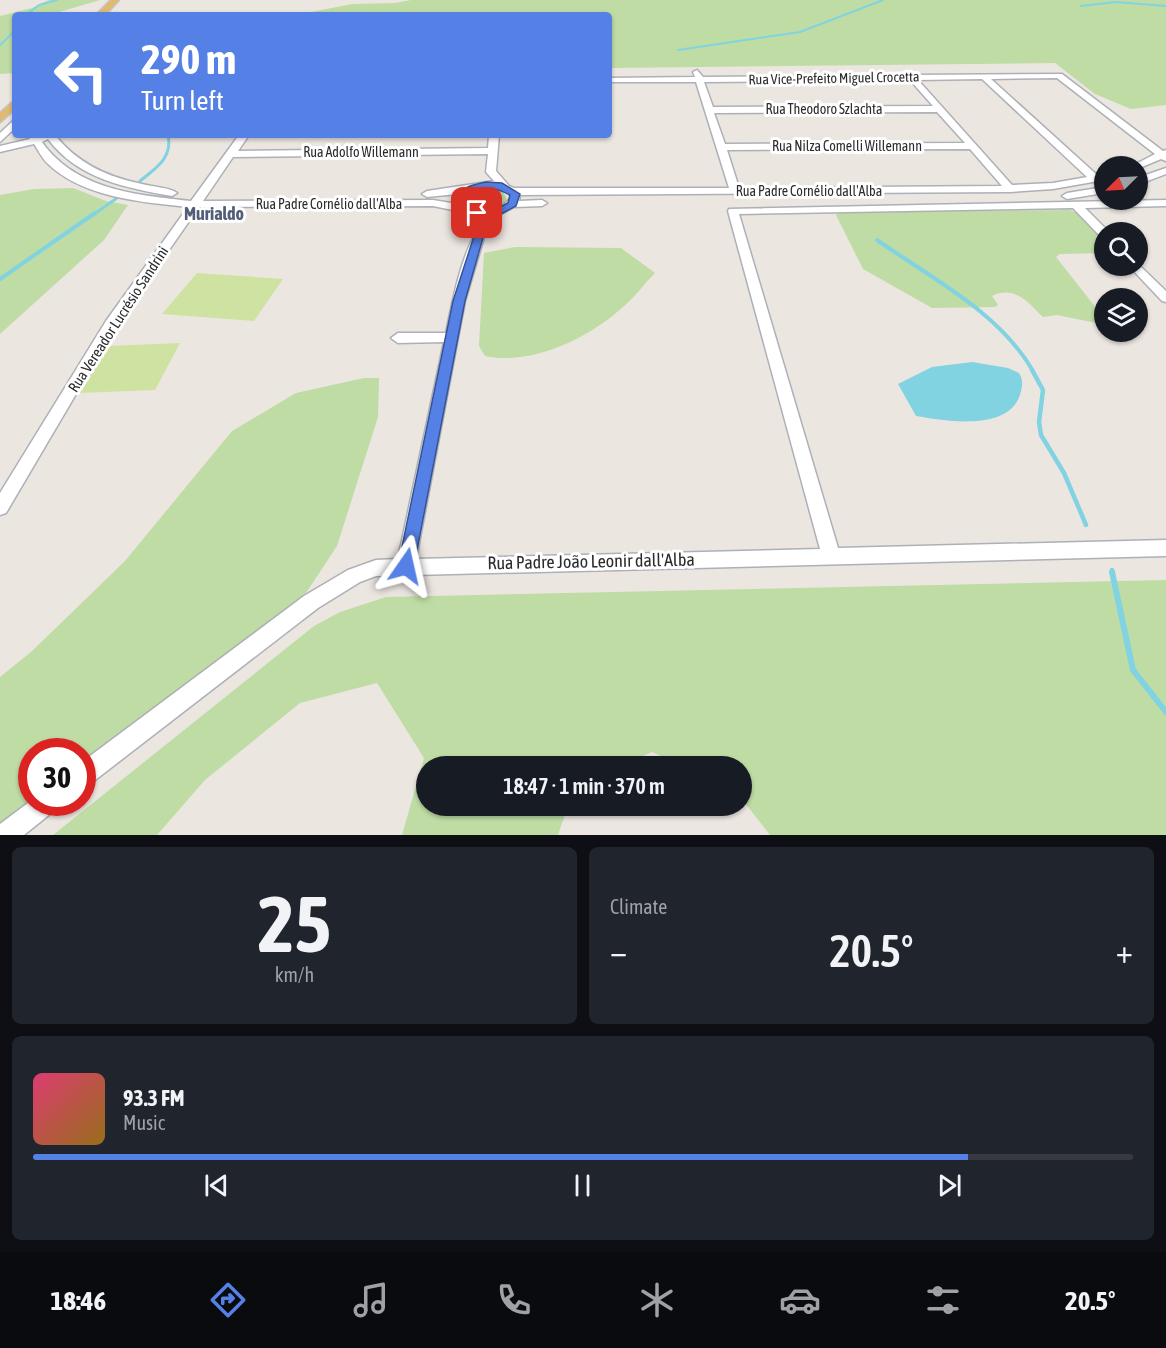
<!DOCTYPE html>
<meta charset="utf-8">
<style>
body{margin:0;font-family:"Asap Condensed",sans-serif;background:#20242c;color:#f1f3f6;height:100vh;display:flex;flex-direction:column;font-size:22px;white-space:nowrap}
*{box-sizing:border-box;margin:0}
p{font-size:20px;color:#9ea1a6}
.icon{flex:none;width:33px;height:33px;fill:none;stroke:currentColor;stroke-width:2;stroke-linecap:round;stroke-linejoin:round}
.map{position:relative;height:835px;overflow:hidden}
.sheet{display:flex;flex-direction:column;gap:12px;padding:12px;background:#0d0f14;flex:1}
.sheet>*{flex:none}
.hud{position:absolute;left:12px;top:12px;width:600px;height:126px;border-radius:6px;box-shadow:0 2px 4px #0004;background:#5580e5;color:#fff;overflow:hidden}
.needle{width:39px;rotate:246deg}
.controls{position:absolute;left:1094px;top:156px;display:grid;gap:12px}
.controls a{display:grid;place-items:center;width:54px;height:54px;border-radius:50%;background:#171b24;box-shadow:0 2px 4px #0004;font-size:30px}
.speed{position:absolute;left:18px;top:738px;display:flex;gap:12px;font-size:30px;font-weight:700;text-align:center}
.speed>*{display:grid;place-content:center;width:78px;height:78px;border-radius:50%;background:#171b24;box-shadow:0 2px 4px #0004;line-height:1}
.speed .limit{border:9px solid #d22;background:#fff;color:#111}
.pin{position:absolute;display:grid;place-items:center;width:51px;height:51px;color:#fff;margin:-26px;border-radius:12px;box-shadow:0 3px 9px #0006}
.me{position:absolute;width:66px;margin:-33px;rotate:11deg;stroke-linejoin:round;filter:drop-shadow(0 0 4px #0008)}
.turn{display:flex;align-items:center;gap:21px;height:126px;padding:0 30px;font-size:27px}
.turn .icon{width:78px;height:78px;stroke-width:2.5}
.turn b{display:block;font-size:42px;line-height:51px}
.big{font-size:45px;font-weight:600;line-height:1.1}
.sheet .card{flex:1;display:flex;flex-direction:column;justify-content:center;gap:9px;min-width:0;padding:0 21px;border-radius:9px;background:#20242c}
.sheet .dial{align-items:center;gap:0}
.dial b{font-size:78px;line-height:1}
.song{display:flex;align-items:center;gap:18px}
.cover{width:72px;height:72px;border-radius:9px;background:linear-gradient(135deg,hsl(340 70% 55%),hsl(40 70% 35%))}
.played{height:6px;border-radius:3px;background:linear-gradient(90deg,#5580e5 85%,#363941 85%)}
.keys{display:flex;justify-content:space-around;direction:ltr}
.heat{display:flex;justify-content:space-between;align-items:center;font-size:33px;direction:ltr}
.sheet .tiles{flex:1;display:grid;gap:12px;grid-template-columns:1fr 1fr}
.card:last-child{grid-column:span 2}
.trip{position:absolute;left:416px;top:756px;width:336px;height:60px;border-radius:30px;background:#171b24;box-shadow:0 2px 4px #0004;font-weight:600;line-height:60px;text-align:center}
.tab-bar{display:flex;height:96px;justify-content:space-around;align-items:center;background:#090b0e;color:#9ea1a6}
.tab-bar .icon{width:42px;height:42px}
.tab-bar .active{color:#5580e5}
.tab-bar b{font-size:27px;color:#f1f3f6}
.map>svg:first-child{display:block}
.green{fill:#bedca4}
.pitch{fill:#cee2a1}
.water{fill:#81d3e1}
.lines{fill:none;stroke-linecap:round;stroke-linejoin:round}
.stream-far4{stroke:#81d3e1;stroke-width:2}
.stream-far3{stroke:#81d3e1;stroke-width:3}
.stream-far2{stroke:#81d3e1;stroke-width:4}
.stream-far1{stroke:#81d3e1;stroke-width:4.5}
.stream{stroke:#81d3e1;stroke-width:6}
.minor-casing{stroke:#adb0b7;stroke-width:3}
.major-casing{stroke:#c4c4c4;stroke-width:3}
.minor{fill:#fff;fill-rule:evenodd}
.major{fill:#e1ba71;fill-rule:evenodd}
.route{fill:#5580e5;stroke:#375395;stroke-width:1.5}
.labels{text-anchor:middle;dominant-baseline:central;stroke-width:6;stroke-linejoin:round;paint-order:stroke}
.far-street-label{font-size:14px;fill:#2c2c2c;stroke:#fff}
.street-label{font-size:15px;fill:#2c2c2c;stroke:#fff}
.far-district-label{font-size:18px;font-weight:bold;fill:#525d78;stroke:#fff}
.near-street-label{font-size:18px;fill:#2c2c2c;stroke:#fff}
</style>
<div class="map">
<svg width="1166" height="835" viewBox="0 0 1166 835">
<rect width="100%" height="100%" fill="#ece6e1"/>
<!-- green -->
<g class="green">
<path d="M49,0H100L49,15H15V73L0,74V16L32,8Z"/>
<path d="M411,0H1166V105L1131,109L1095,94L1055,63L609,68V15H296L352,4L395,3Z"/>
<path d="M73,188L106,201L128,205L104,240L0,334V195L34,189Z"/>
<path d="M486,188L503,191L507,200C497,210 482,211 470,204L469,199L474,192Z"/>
<path d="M1070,210L1077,213L1104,242V253L1060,254L1056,257L1104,318L1101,324L1057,315L1043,317C1029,303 1015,285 992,296L998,305L995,307L932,308L863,269L836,215L840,212Z"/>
<path d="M515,247L621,248L655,273C644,284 635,297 623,307C589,338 532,366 485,356L479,346L484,253Z"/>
<path d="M364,378H379L378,417L337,546L306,593L83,762L82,752H32L31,800L0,824V677L31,652L125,561L232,431L296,393Z"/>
<path d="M1166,580V835H770L741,798V766H683L652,752L621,766H426V806H568L558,835H402L424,758L377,683L300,703L205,780L157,835H53L314,626L340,612L386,597Z"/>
</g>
<!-- pitch -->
<g class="pitch">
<path d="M197,273L283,279L254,321L162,314Z"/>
<path d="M180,343L155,390L79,393L109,346Z"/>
</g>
<!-- water -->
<path class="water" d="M972,362L1008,368L1019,373C1024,381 1022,387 1020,395C1008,432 945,421 916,416L898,384L932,367Z"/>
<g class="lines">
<!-- stream-far4 -->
<g class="stream-far4">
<path d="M1081,6L1116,2L1166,6"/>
<path d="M26,15L39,5L57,0"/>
<path d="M0,45L15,31"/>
<path d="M678,50L800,32L883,0"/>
</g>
<!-- stream-far3 -->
<g class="stream-far3">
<path d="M140,181C156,168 173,158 168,135"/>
<path d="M93,215L117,198"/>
</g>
<!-- stream-far2 -->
<g class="stream-far2">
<path d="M877,240C931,278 999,312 1033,371"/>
<path d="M0,279L95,213"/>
</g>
<!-- stream-far1 -->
<g class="stream-far1">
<path d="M1032,370L1043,390L1039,422L1041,435L1064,473L1086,525"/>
<path d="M1112,570L1113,574"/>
</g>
<!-- stream -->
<path class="stream" d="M1112,572L1133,670L1166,712"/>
<!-- minor casing -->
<g class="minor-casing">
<g id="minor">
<path d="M697,70L703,77L906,75L909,72L914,75L1062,74L1163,151L1166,150V161L1161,159L1137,169V166H1132L1155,154L1057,78L991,79L1097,175L1104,174V180L1053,189L1010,192L520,195L519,201L542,200L547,203L542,206L514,207L501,214L486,231L465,301L416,559L820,549L728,211L729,209L1166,200V206L1085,208L1109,232H1104V237L1100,236L1073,208L739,214L838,548L1166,540V556L376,576L360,582L318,608L90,784L82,787V762L304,596L348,570L376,560L398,559L444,342L398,343L391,338L398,333H446C453,298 463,243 487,217L433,206L199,207L116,326L6,513L0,515V493L106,321L188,207C142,202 83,198 47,163C42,158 38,150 34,144L0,152V146L30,139L27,135H37L38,137L55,135C77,163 107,177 142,184C152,187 169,187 177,193L172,196C126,188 78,179 48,139L42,142C76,190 137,195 191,201L239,135H249L238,151L488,148L489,135H499L496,171L509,186L514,188H729L696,82H609V78L695,77L693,72ZM982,79L1087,177L1053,183L1012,185L918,80ZM910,80L933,106L713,107L704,82ZM937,112L965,143L725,144L714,113ZM970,149L1002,186L739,188L727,150ZM488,154L486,172L494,181L427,191L422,194L427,197L458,194L455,199L457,204L433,200L203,201L233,157ZM491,187L509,193L511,197C501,212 475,217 465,199C472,190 481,188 491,187Z"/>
<path d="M15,119V128L0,142V133Z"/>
<path d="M1166,168V174L1137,185V178Z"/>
<path d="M1104,187V193L1067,199L1062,196L1067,193Z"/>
<path d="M1137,263L1166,291V302L1162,301L1129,266H1137Z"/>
<path d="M32,800V802H58L55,810L24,835H0V824Z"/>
</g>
</g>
<!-- major casing -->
<g class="major-casing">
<g id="major">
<path d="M111,0H119L105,15H96Z"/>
<path d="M15,100V109L0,122V113Z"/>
</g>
</g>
<!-- minor -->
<use href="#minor" class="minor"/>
<!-- major -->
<use href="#major" class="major"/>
</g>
<!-- route -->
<path class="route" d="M486,182L502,183L520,194L516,206L501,214L485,231L465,301L414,566L412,571L406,573L400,571L398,566L453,301L476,230L494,210L508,203L510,195C495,187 480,184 466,197V202L482,213L477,216L463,211L456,203C458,187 472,185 486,182Z"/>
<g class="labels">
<!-- far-street labels -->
<g class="far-street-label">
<text transform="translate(834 78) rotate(-1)">Rua Vice-Prefeito Miguel Crocetta</text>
<text x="824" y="109">Rua Theodoro Szlachta</text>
<text x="847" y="146">Rua Nilza Comelli Willemann</text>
<text x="361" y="152">Rua Adolfo Willemann</text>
<text x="809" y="191">Rua Padre Cornélio dall'Alba</text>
<text x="329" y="204">Rua Padre Cornélio dall'Alba</text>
</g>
<!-- street labels -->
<g class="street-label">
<text transform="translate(118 319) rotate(-57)">Rua Vereador Lucrésio Sandrini</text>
</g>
<!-- far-district labels -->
<g class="far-district-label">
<text x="214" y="213">Murialdo</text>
</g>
<!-- near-street labels -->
<g class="near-street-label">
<text transform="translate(591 561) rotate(-1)">Rua Padre João Leonir dall'Alba</text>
</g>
</g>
</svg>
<div class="controls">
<a><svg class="needle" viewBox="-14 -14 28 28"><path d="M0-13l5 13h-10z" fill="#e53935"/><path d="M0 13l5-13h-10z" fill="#9ea1a6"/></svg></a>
<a><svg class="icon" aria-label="search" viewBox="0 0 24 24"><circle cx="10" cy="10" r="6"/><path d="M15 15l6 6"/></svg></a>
<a><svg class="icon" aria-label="layers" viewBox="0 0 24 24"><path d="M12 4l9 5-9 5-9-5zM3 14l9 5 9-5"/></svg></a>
</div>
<div class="speed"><div class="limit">30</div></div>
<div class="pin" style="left:477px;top:213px;background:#d93025"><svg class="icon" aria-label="arrive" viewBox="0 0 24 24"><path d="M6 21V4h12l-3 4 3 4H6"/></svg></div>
<svg class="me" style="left:406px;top:566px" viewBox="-20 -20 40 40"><path d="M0-17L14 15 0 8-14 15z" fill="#5580e5" stroke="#fff" stroke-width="4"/></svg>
<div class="trip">18:47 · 1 min · 370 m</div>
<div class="hud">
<div class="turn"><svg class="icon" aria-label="left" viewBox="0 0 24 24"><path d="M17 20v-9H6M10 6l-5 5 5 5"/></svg><div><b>290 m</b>Turn left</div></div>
</div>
</div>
<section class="sheet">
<div class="tiles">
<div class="card dial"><b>25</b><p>km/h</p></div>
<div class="card"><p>Climate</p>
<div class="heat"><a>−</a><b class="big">20.5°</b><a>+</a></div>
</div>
<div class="card">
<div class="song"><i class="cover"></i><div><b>93.3 FM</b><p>Music</p></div></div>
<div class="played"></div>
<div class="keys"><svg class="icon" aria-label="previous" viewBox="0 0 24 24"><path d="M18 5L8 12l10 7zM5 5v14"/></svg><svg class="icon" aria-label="pause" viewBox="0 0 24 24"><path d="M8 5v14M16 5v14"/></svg><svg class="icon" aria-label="next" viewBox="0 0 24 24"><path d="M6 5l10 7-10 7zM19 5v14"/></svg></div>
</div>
</div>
</section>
<nav class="tab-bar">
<b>18:46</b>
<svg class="icon active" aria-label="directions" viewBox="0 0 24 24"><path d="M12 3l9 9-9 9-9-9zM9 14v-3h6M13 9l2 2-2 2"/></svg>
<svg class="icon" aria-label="music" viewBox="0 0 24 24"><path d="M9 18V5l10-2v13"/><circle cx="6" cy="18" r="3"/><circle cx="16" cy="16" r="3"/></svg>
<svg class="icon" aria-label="phone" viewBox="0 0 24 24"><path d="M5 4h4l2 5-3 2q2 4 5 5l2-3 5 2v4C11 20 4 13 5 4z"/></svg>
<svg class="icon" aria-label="climate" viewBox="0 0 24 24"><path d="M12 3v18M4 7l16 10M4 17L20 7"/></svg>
<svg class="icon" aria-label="car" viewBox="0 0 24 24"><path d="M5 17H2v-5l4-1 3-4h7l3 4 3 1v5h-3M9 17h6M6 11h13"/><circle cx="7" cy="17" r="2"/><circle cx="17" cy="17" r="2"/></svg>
<svg class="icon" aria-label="filters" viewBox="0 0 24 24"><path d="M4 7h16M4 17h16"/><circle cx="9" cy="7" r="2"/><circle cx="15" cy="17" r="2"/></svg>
<b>20.5°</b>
</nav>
